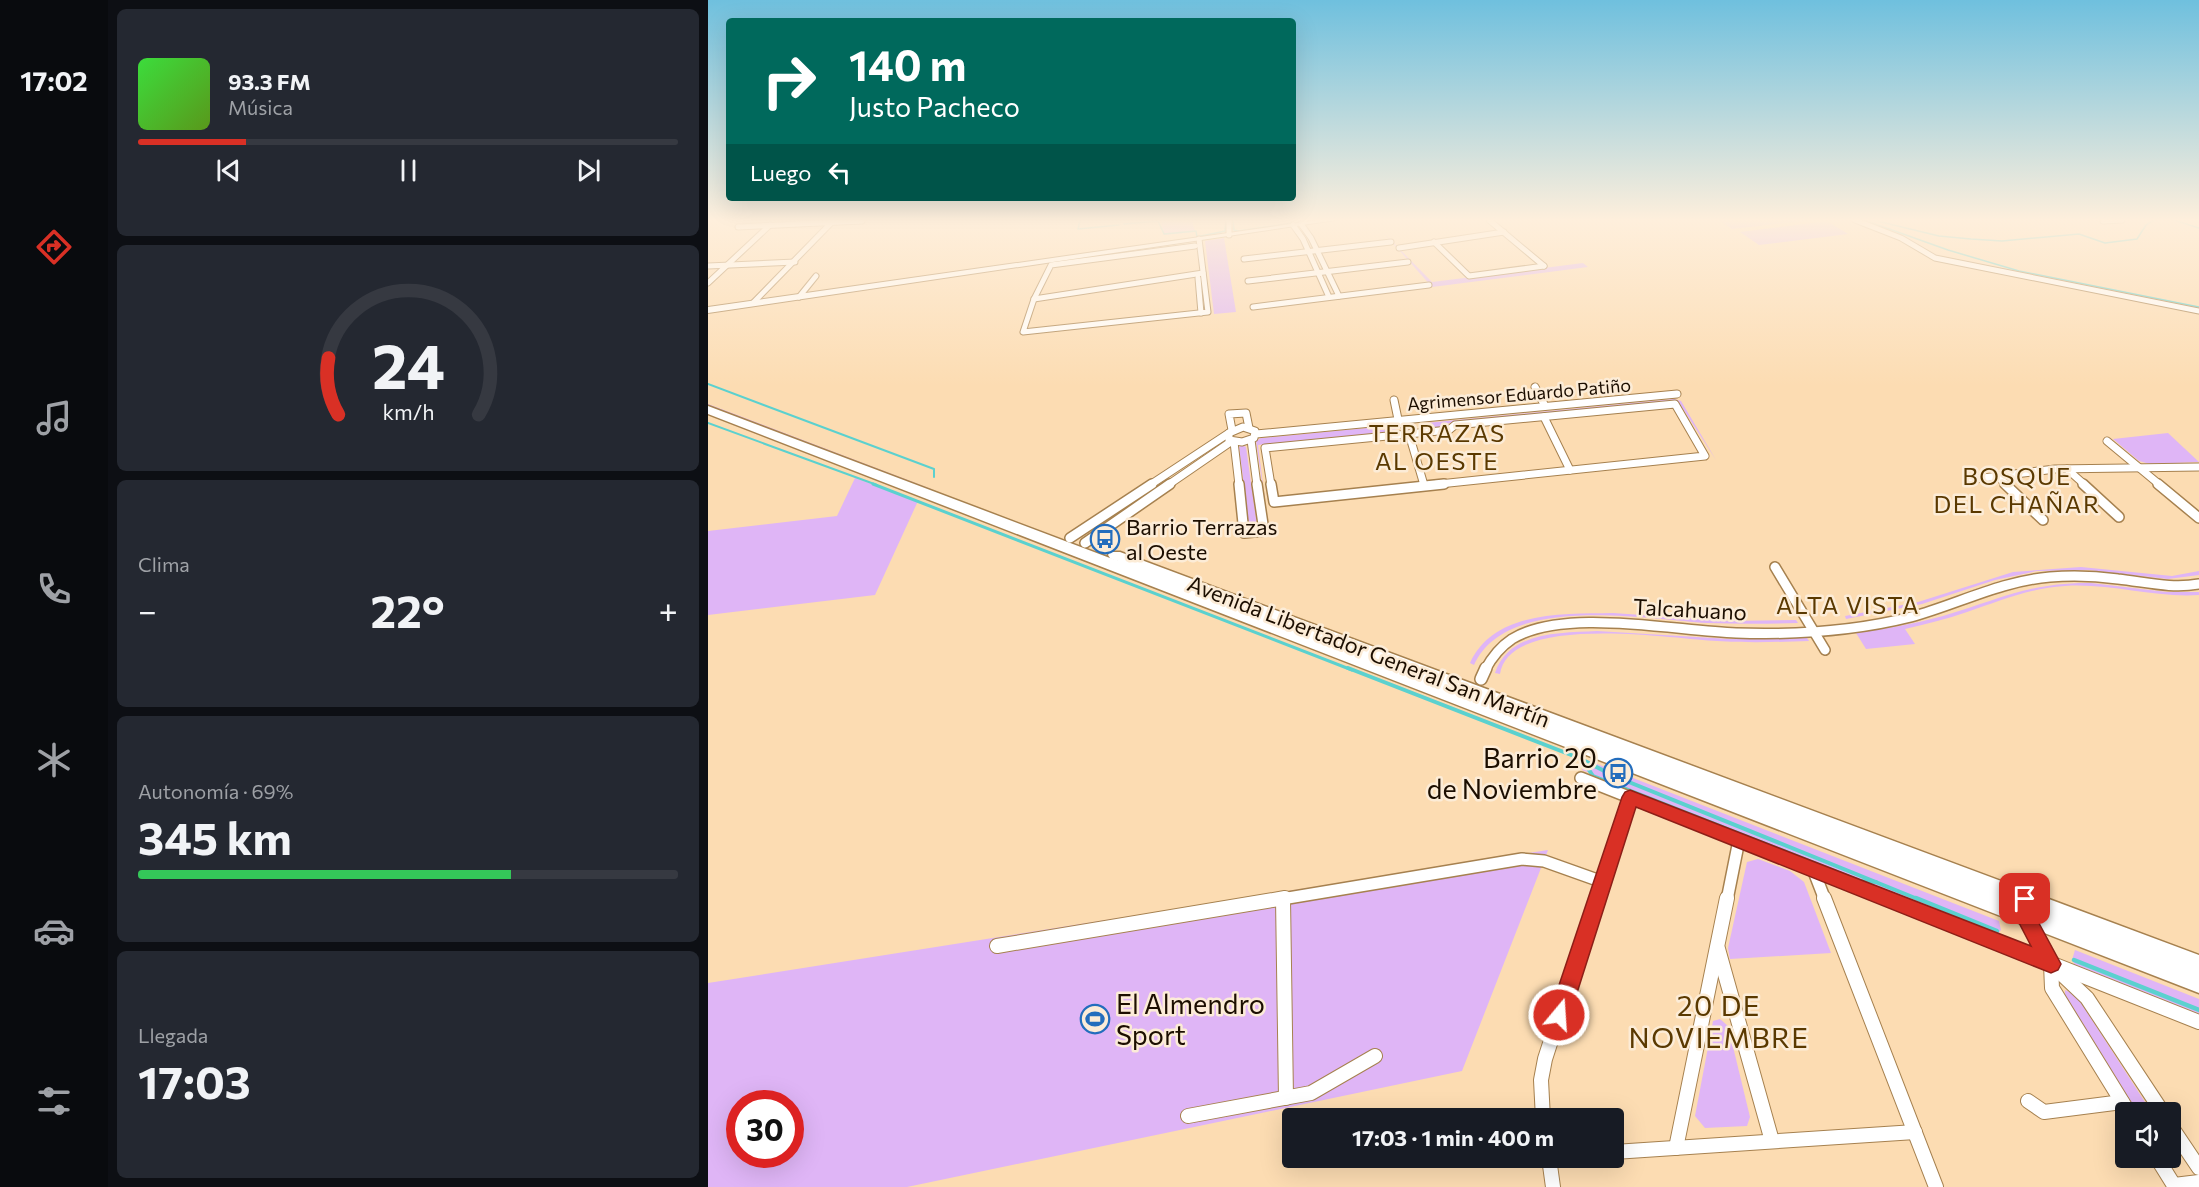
<!DOCTYPE html>
<html lang="es">
<meta charset="utf-8">
<style>
body{margin:0;font-family:Commissioner,sans-serif;background:#242831;color:#f1f3f6;height:100vh;display:flex;flex-direction:column;font-size:22px;white-space:nowrap}
*{box-sizing:border-box;margin:0}
p{font-size:20px;color:#9ea1a6}
.icon{flex:none;width:33px;height:33px;fill:none;stroke:currentColor;stroke-width:2;stroke-linecap:round;stroke-linejoin:round}
.map{position:relative;flex:1;overflow:hidden}
.panel{display:flex;flex-direction:column;gap:9px;padding:9px;background:#0d0f14;width:600px}
.panel>*{flex:none}
.top-card{position:absolute;left:18px;top:18px;width:570px;height:183px;border-radius:6px;box-shadow:0 6px 24px #0002;background:#00695c;color:#fff;overflow:hidden}
.tools{position:absolute;left:1407px;top:1102px;display:grid;gap:12px}
.tools a{display:grid;place-items:center;width:66px;height:66px;border-radius:6px;background:#171b24;box-shadow:0 6px 24px #0002;font-size:30px}
.speed{position:absolute;left:18px;top:1090px;display:flex;gap:12px;font-size:30px;font-weight:700;text-align:center}
.speed>*{display:grid;place-content:center;width:78px;height:78px;border-radius:50%;background:#171b24;box-shadow:0 6px 24px #0002;line-height:1}
.speed .limit{border:9px solid #d22;background:#fff;color:#111}
.pin{position:absolute;display:grid;place-items:center;width:51px;height:51px;color:#fff;margin:-26px;border-radius:12px;box-shadow:0 3px 9px #0006}
.me{position:absolute;width:66px;margin:-33px;rotate:18deg;stroke-linejoin:round;filter:drop-shadow(0 0 4px #0008)}
.turn{display:flex;align-items:center;gap:21px;height:126px;padding:0 24px;font-size:27px}
.turn .icon{width:78px;height:78px;stroke-width:2.5}
.turn b{display:block;font-size:42px;line-height:51px}
.then{display:flex;align-items:center;height:57px;padding:0 24px;background:#0003;gap:12px;font-size:22px}
.big{font-size:45px;font-weight:700;line-height:1.1}
.panel .tile{flex:1;display:flex;flex-direction:column;justify-content:center;gap:9px;min-width:0;padding:0 21px;border-radius:9px;background:#242831}
.panel .dial{align-items:center;gap:0}
.dial svg{height:156px;overflow:visible;fill:none;stroke:#363941;stroke-width:7;stroke-linecap:round;text-anchor:middle}
.dial text{fill:#f1f3f6;stroke:none}
.song{display:flex;align-items:center;gap:18px}
.cover{width:72px;height:72px;border-radius:9px;background:linear-gradient(135deg,hsl(120 70% 55%),hsl(90 70% 35%))}
.played{height:6px;border-radius:3px;background:linear-gradient(90deg,#d93025 20%,#363941 20%)}
.keys{display:flex;justify-content:space-around;direction:ltr}
.heat{display:flex;justify-content:space-between;align-items:center;font-size:33px;direction:ltr}
.charge{height:9px;border-radius:4px;background:linear-gradient(90deg,#34c759 69%,#363941 0)}
.trip{position:absolute;left:574px;top:1108px;width:342px;height:60px;border-radius:6px;background:#171b24;box-shadow:0 6px 24px #0002;font-weight:700;line-height:60px;text-align:center}
main{display:flex;flex:1;min-height:0}
.tab-bar{display:flex;flex-direction:column;width:108px;justify-content:space-around;align-items:center;background:#090b0e;color:#9ea1a6}
.tab-bar .icon{width:42px;height:42px}
.tab-bar .active{color:#d93025}
.tab-bar b{font-size:27px;color:#f1f3f6}
.map>svg:first-child{display:block}
.green{fill:#dfb5f6;fill-rule:evenodd}
.lines{fill:none;stroke-linecap:round;stroke-linejoin:round}
.stream-far4{stroke:#5bd1cf;stroke-width:1.5}
.stream-far3{stroke:#5bd1cf;stroke-width:2}
.stream-far2{stroke:#5bd1cf;stroke-width:3}
.stream-far1{stroke:#5bd1cf;stroke-width:4}
.stream{stroke:#5bd1cf;stroke-width:4.5}
.minor-far4-casing{stroke:#a6814f;stroke-width:7}
.minor-far3-casing{stroke:#a6814f;stroke-width:9}
.minor-far2-casing{stroke:#a6814f;stroke-width:12}
.minor-far1-casing{stroke:#a6814f;stroke-width:14}
.minor-casing{stroke:#a6814f;stroke-width:16}
.secondary-casing{stroke:#a6814f;stroke-width:2}
.primary-casing{stroke:#a6814f;stroke-width:3}
.minor-far4{stroke:#fff;stroke-width:5}
.minor-far3{stroke:#fff;stroke-width:7}
.minor-far2{stroke:#fff;stroke-width:9}
.minor-far1{stroke:#fff;stroke-width:11}
.minor{stroke:#fff;stroke-width:14}
.secondary{fill:#fff;fill-rule:evenodd}
.primary{fill:#fff;fill-rule:evenodd}
.route{fill:#d93025;stroke:#8d1f18;stroke-width:1.5}
.labels{text-anchor:middle;dominant-baseline:central;stroke-width:5;stroke-linejoin:round;paint-order:stroke}
.far-street-label{font-size:18px;fill:#1c0e00;stroke:#fcecd7}
.poi-label{font-size:22px;fill:#1c0e00;stroke:#fcecd7;text-anchor:start}
.street-label{font-size:22px;fill:#1c0e00;stroke:#fcecd7}
.neighbourhood-label{font-size:24px;letter-spacing:1.5px;fill:#5a3900;stroke:#fcecd7}
.near-poi-label{font-size:27px;fill:#1c0e00;stroke:#fcecd7;text-anchor:end}
.near-neighbourhood-label{font-size:28px;letter-spacing:1.5px;fill:#5a3900;stroke:#fcecd7}
</style>
<main>
<nav class="tab-bar">
<b>17:02</b>
<svg class="icon active" aria-label="directions" viewBox="0 0 24 24"><path d="M12 3l9 9-9 9-9-9zM9 14v-3h6M13 9l2 2-2 2"/></svg>
<svg class="icon" aria-label="music" viewBox="0 0 24 24"><path d="M9 18V5l10-2v13"/><circle cx="6" cy="18" r="3"/><circle cx="16" cy="16" r="3"/></svg>
<svg class="icon" aria-label="phone" viewBox="0 0 24 24"><path d="M5 4h4l2 5-3 2q2 4 5 5l2-3 5 2v4C11 20 4 13 5 4z"/></svg>
<svg class="icon" aria-label="climate" viewBox="0 0 24 24"><path d="M12 3v18M4 7l16 10M4 17L20 7"/></svg>
<svg class="icon" aria-label="car" viewBox="0 0 24 24"><path d="M5 17H2v-5l4-1 3-4h7l3 4 3 1v5h-3M9 17h6M6 11h13"/><circle cx="7" cy="17" r="2"/><circle cx="17" cy="17" r="2"/></svg>
<svg class="icon" aria-label="filters" viewBox="0 0 24 24"><path d="M4 7h16M4 17h16"/><circle cx="9" cy="7" r="2"/><circle cx="15" cy="17" r="2"/></svg>
</nav>
<section class="panel">
<div class="tile">
<div class="song"><i class="cover"></i><div><b>93.3 FM</b><p>Música</p></div></div>
<div class="played"></div>
<div class="keys"><svg class="icon" aria-label="previous" viewBox="0 0 24 24"><path d="M18 5L8 12l10 7zM5 5v14"/></svg><svg class="icon" aria-label="pause" viewBox="0 0 24 24"><path d="M8 5v14M16 5v14"/></svg><svg class="icon" aria-label="next" viewBox="0 0 24 24"><path d="M6 5l10 7-10 7zM19 5v14"/></svg></div>
</div>
<div class="tile dial"><svg viewBox="0 0 100 80">
<path d="M14 69A42 42 0 1 1 86 69"/>
<path d="M14 69A42 42 0 0 1 9 40" stroke="#d93025"/>
<text x="50" y="56" font-size="32" font-weight="700">24</text>
<text x="50" y="72" font-size="11">km/h</text>
</svg></div>
<div class="tile"><p>Clima</p>
<div class="heat"><a>−</a><b class="big">22°</b><a>+</a></div>
</div>
<div class="tile"><p>Autonomía · 69%</p><b class="big">345 km</b><div class="charge"></div></div>
<div class="tile"><p>Llegada</p><b class="big">17:03</b></div>
</section>
<div class="map">
<svg width="1491" height="1187" viewBox="0 0 1491 1187">
<rect width="100%" height="100%" fill="#fcdcb2"/>
<!-- green -->
<g class="green">
<path d="M484,220L487,232L456,235L453,221Z"/>
<path d="M1011,220H1104L1024,229Z"/>
<path d="M1119,221L1140,234L1051,245L1032,232Z"/>
<path d="M675,232L724,282L875,263L880,267L724,287Z"/>
<path d="M516,238L528,312L506,314L497,241Z"/>
<path d="M966,399L973,401L1008,460L970,401L741,423L737,427L720,429L714,426H718V423Z"/>
<path d="M0,404L223,489L220,491L0,407Z"/>
<path d="M669,427V430L688,429L683,432L550,445L558,509L548,441L553,438Z"/>
<path d="M1460,433L1491,462L1442,464L1431,461L1405,439Z"/>
<path d="M534,445L538,447L550,533H542L531,447Z"/>
<path d="M147,478L210,501L167,595L0,615V531L129,516Z"/>
<path d="M1373,567L1464,576L1491,571V575L1460,579L1380,570L1329,571L1287,580L1214,604L1138,619L1137,616L1210,602L1305,572Z"/>
<path d="M1383,583L1459,592H1491V595C1446,598 1402,583 1357,586C1322,588 1292,601 1259,612C1239,619 1218,624 1197,629L1207,644L1158,649L1148,633C1177,629 1206,624 1235,616C1290,600 1322,582 1383,583Z"/>
<path d="M905,613L1020,621L1088,620L1090,623C1060,624 1029,624 999,623C937,619 798,593 766,665L762,663C786,610 856,614 905,613Z"/>
<path d="M889,631L1022,639L1099,638L1101,641C1070,642 1040,643 1009,641C966,639 801,612 792,674L787,673C801,631 852,633 889,631Z"/>
<path d="M879,760L1291,921L1293,930L1290,934L1286,933L874,770Z"/>
<path d="M840,850L754,1071L199,1187H0V983ZM32,1104H82V1155H32Z"/>
<path d="M1050,859L1082,871L1096,882L1123,953L1022,959L1020,948L1039,862Z"/>
<path d="M1367,950L1491,999V1014L1367,965L1364,960Z"/>
<path d="M1357,990L1368,995L1444,1113H1430L1357,995Z"/>
<path d="M1012,1019L1020,1026L1042,1117L1039,1126L997,1128L987,1116L1005,1021Z"/>
</g>
<g class="lines">
<!-- stream-far4 -->
<g class="stream-far4">
<path d="M372,220L370,229L411,225"/>
<path d="M525,220L526,230L531,231L592,222"/>
<path d="M1156,220L1240,250L1311,271L1491,307"/>
<path d="M1165,220L1231,236L1263,239L1294,241L1371,234L1397,243L1429,239L1438,225L1446,220"/>
<path d="M1466,220L1491,228"/>
<path d="M599,221L608,220"/>
<path d="M416,224L450,221L456,234L488,231L489,237L517,231L518,220"/>
</g>
<!-- stream-far3 -->
<g class="stream-far3">
<path d="M0,384L226,469V477"/>
<path d="M0,423L169,485"/>
</g>
<!-- stream-far2 -->
<path class="stream-far2" d="M165,484L644,670"/>
<!-- stream-far1 -->
<g class="stream-far1">
<path d="M640,668L871,758L906,776L1212,900"/>
<path d="M875,761L885,776L1152,881L1168,882"/>
</g>
<!-- stream -->
<g class="stream">
<path d="M1208,898L1289,931"/>
<path d="M1366,960L1491,1010"/>
</g>
<!-- minor-far4 casing -->
<g class="minor-far4-casing">
<g id="minor-far4">
<path d="M521,220V235"/>
<path d="M597,220L593,224L603,238L631,296"/>
<path d="M781,220L836,266"/>
<path d="M1147,220L1193,238L1227,258L1491,311"/>
<path d="M1395,221L1414,220"/>
<path d="M585,225L595,239L621,297"/>
<path d="M30,227L154,221"/>
<path d="M726,242L761,276L836,266"/>
<path d="M487,246L343,265L326,299L315,332L500,312L491,239"/>
<path d="M691,248L796,232"/>
<path d="M536,259L683,242"/>
<path d="M0,266L87,262"/>
<path d="M490,278L493,313"/>
<path d="M540,281L700,262"/>
<path d="M0,283L62,225"/>
<path d="M91,297L108,276"/>
<path d="M326,299L495,273"/>
<path d="M45,303L125,221"/>
<path d="M545,307L721,285"/>
</g>
</g>
<!-- minor-far3 casing -->
<g class="minor-far3-casing">
<g id="minor-far3">
<path d="M827,387L837,406"/>
<path d="M686,400L691,424"/>
<path d="M836,417L862,470"/>
<path d="M535,427L547,431L546,438L534,442L521,440V433Z"/>
<path d="M524,430L521,414L538,413L541,428"/>
<path d="M548,434L969,394"/>
<path d="M701,434L716,485"/>
<path d="M543,440L549,485"/>
<path d="M1399,441L1452,485"/>
<path d="M526,442L531,485"/>
<path d="M1359,469L1377,485"/>
<path d="M1289,476L1299,485"/>
<path d="M1259,480L1347,469L1491,467"/>
<path d="M442,485L521,433"/>
<path d="M460,485L524,441"/>
<path d="M563,485L557,448L741,430L747,425L967,404L997,456L722,485"/>
</g>
</g>
<!-- minor-far2 casing -->
<g class="minor-far2-casing">
<g id="minor-far2">
<path d="M531,484L536,533L556,531L549,484"/>
<path d="M563,484L566,502L736,484"/>
<path d="M1297,484L1335,520"/>
<path d="M1375,484L1411,517"/>
<path d="M1450,484L1491,518"/>
<path d="M362,538L444,484"/>
<path d="M377,543L462,484"/>
<path d="M1067,567L1117,650"/>
<path d="M777,670C784,657 792,647 804,639C856,607 967,631 1028,633C1086,635 1147,631 1203,617C1250,604 1293,581 1342,577C1365,575 1388,576 1410,579C1438,582 1463,589 1491,584"/>
</g>
</g>
<!-- minor-far1 casing -->
<g class="minor-far1-casing">
<g id="minor-far1">
<path d="M773,679L778,668"/>
<path d="M873,778L1181,900"/>
<path d="M1105,869L1117,900"/>
<path d="M568,900L814,859L836,861L895,882"/>
<path d="M889,900L922,797"/>
<path d="M1019,900L1031,840"/>
</g>
</g>
<!-- minor casing -->
<g class="minor-casing">
<g id="minor">
<path d="M1116,898L1228,1187"/>
<path d="M1178,898L1491,1022"/>
<path d="M575,899L578,1098"/>
<path d="M1317,917L1343,964L1379,998L1455,1113"/>
<path d="M289,946L577,898"/>
<path d="M1010,949L1064,1141"/>
<path d="M1343,964L1344,988L1421,1113"/>
<path d="M1320,1101L1336,1112L1414,1102"/>
<path d="M480,1116L603,1093L667,1056"/>
<path d="M835,1119L833,1080L837,1059L889,898"/>
<path d="M1462,1125L1491,1168"/>
<path d="M968,1148L1019,898"/>
<path d="M906,1152L1207,1132"/>
<path d="M841,1158L845,1187"/>
<path d="M1449,1158L1467,1187"/>
<path d="M1466,1185L1491,1182"/>
</g>
</g>
<!-- secondary casing -->
<g class="secondary-casing">
<path id="secondary" d="M611,220H628L0,313V307Z"/>
</g>
<!-- primary casing -->
<g class="primary-casing">
<path id="primary" d="M0,406L431,569L402,558L400,555L402,552H412L1491,955V993L0,414Z"/>
</g>
<!-- minor-far4 -->
<use href="#minor-far4" class="minor-far4"/>
<!-- minor-far3 -->
<use href="#minor-far3" class="minor-far3"/>
<!-- minor-far2 -->
<use href="#minor-far2" class="minor-far2"/>
<!-- minor-far1 -->
<use href="#minor-far1" class="minor-far1"/>
<!-- minor -->
<use href="#minor" class="minor"/>
<!-- secondary -->
<use href="#secondary" class="secondary"/>
<!-- primary -->
<use href="#primary" class="primary"/>
</g>
<!-- sky -->
<linearGradient id="sky" x2="0" y2="1"><stop stop-color="#6fc0de"/><stop offset="0.57" stop-color="#feefdc"/><stop offset="1" stop-color="#feefdc" stop-opacity="0"/></linearGradient>
<rect width="1491" height="386" fill="url(#sky)"/>
<!-- route -->
<path class="route" d="M922,790L1323,946L1307,915L1310,893L1317,890L1323,893L1326,914L1353,964L1350,970L1343,973L928,807L862,1015L859,1022L851,1025L844,1022L841,1015L914,797L917,792Z"/>
<!-- icons -->
<defs>
<g id="bus-ring" transform="scale(1.5)"><circle r="9.5" fill="#fcecd7" stroke="#236dbd" stroke-width="1.5"/><path d="M-5-6H5V4H4V6H2V4H-2V6H-4V4H-5ZM-3.5-4V0h7V-4ZM-3.5 1.2v1.5H-2V1.2ZM2 1.2v1.5H3.5V1.2Z" fill="#236dbd"/></g>
<g id="stadium-ring" transform="scale(1.5)"><circle r="9.5" fill="#fcecd7" stroke="#236dbd" stroke-width="1.5"/><path d="M0-5a6.5 5 0 1 0 0 10a6.5 5 0 1 0 0-10ZM-3.5-1.8h7v3.6h-7Z" fill="#236dbd"/></g>
</defs>
<g fill-rule="evenodd">
<use href="#bus-ring" x="397" y="539"/>
<use href="#bus-ring" x="910" y="773"/>
<use href="#stadium-ring" x="387" y="1019"/>
</g>
<g class="labels">
<!-- far-street labels -->
<g class="far-street-label">
<text transform="translate(811 394) rotate(-5)">Agrimensor Eduardo Patiño</text>
</g>
<!-- poi labels -->
<g class="poi-label">
<text x="418" y="526">Barrio Terrazas<tspan x="418" dy="25">al Oeste</tspan></text>
</g>
<!-- street labels -->
<g class="street-label">
<text transform="translate(982 609) rotate(3)">Talcahuano</text>
<text transform="translate(661 651) rotate(21)">Avenida Libertador General San Martín</text>
</g>
<!-- neighbourhood labels -->
<g class="neighbourhood-label">
<text x="729" y="432">TERRAZAS<tspan x="729" dy="28">AL OESTE</tspan></text>
<text x="1309" y="475">BOSQUE<tspan x="1309" dy="28">DEL CHAÑAR</tspan></text>
<text x="1140" y="604">ALTA VISTA</text>
</g>
<!-- near-poi labels -->
<g class="near-poi-label">
<text x="889" y="757">Barrio 20<tspan x="889" dy="31">de Noviembre</tspan></text>
<text x="408" y="1003" text-anchor="start">El Almendro<tspan x="408" dy="31">Sport</tspan></text>
</g>
<!-- near-neighbourhood labels -->
<g class="near-neighbourhood-label">
<text x="1011" y="1005">20 DE<tspan x="1011" dy="32">NOVIEMBRE</tspan></text>
</g>
</g>
</svg>
<div class="tools">
<a><svg class="icon" aria-label="sound" viewBox="0 0 24 24"><path d="M4 9h4l5-4v14l-5-4H4zM17 9q2 3 0 6"/></svg></a>
</div>
<div class="speed"><div class="limit">30</div></div>
<div class="pin" style="left:1317px;top:899px;background:#d93025"><svg class="icon" aria-label="arrive" viewBox="0 0 24 24"><path d="M6 21V4h12l-3 4 3 4H6"/></svg></div>
<svg class="me" style="left:851px;top:1015px" viewBox="-20 -20 40 40"><circle r="17" fill="#d93025" stroke="#fff" stroke-width="3"/><path d="M0-11L8 9 0 5-8 9z" fill="#fff"/></svg>
<div class="trip">17:03 · 1 min · 400 m</div>
<div class="top-card">
<div class="turn"><svg class="icon" aria-label="right" viewBox="0 0 24 24"><path d="M7 20v-9h11M14 6l5 5-5 5"/></svg><div><b>140 m</b>Justo Pacheco</div></div>
<div class="then">Luego<svg class="icon" aria-label="left" viewBox="0 0 24 24"><path d="M17 20v-9H6M10 6l-5 5 5 5"/></svg></div>
</div>
</div>
</main>
